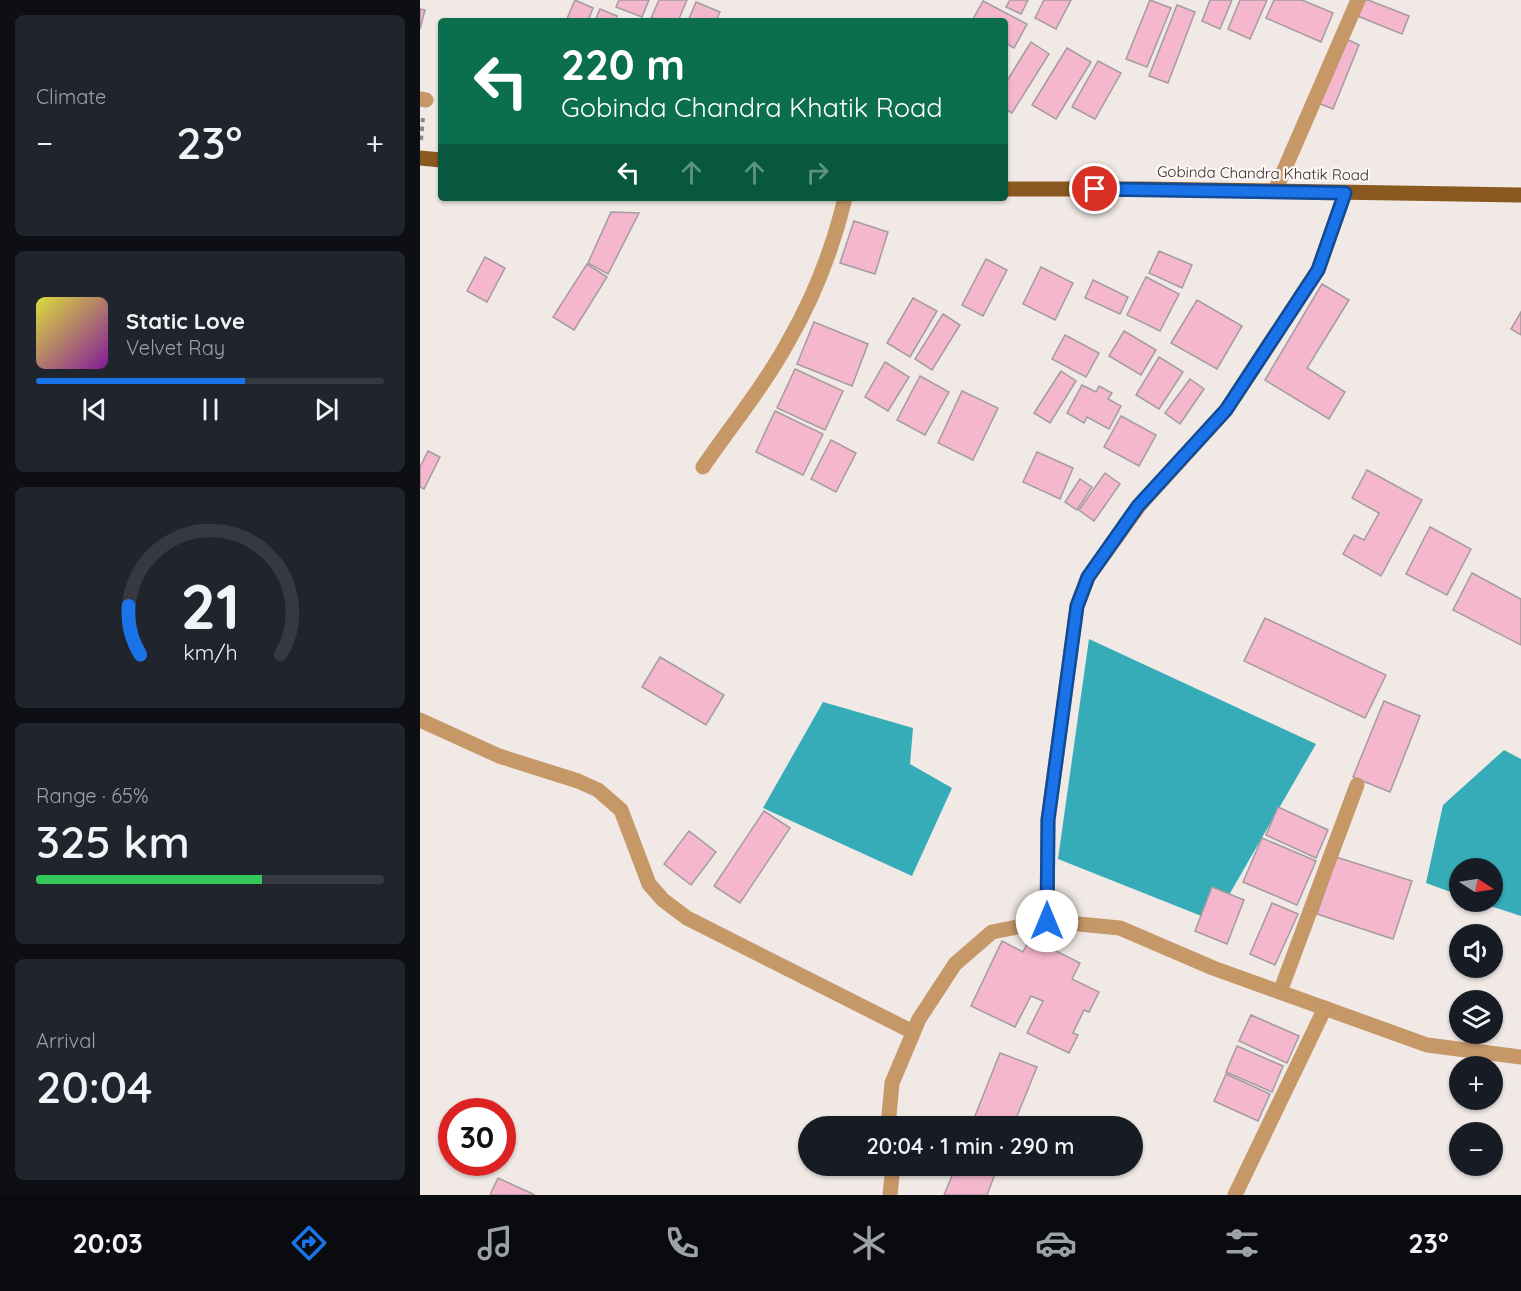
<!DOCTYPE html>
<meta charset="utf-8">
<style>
body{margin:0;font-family:Quicksand,sans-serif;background:#20242c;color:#f1f3f6;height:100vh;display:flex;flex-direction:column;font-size:22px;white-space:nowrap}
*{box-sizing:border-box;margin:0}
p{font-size:20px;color:#9ea1a6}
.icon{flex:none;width:33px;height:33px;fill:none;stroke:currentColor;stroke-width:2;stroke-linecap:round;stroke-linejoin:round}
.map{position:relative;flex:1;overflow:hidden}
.drawer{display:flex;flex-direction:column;gap:15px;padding:15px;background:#0d0f14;width:420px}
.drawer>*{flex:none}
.top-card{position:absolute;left:18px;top:18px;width:570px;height:183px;border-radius:6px;box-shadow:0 2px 4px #0004;background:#0b6e4f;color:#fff;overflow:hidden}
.needle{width:39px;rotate:102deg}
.buttons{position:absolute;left:1029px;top:858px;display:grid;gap:12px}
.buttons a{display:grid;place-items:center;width:54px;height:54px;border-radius:50%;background:#171b24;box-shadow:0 2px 4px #0004;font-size:30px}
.speed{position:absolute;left:18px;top:1098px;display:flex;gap:12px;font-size:30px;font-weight:700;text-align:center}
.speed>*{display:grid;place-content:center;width:78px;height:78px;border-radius:50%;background:#171b24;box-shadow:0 2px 4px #0004;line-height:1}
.speed .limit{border:9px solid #d22;background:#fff;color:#111}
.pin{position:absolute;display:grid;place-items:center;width:51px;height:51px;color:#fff;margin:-26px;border:3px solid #fff;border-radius:50%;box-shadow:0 2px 6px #0007}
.me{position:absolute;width:66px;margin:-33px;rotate:0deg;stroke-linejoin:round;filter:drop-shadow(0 0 4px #0008)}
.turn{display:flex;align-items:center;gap:21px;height:126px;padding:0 24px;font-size:27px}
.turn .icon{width:78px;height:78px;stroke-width:2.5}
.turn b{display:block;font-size:42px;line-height:51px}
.lanes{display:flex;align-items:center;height:57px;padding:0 24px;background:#0003;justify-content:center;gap:30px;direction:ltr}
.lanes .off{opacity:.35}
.big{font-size:45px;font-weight:600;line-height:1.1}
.drawer .widget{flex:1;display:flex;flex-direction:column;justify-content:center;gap:9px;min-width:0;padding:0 21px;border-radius:9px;background:#20242c}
.drawer .dial{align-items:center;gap:0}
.dial svg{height:156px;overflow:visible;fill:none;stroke:#363941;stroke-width:7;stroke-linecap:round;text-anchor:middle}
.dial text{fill:#f1f3f6;stroke:none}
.song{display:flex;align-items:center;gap:18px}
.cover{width:72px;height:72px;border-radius:9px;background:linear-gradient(135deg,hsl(60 70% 55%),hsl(290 70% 35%))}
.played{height:6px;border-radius:3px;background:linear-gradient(90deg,#1a73e8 60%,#363941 60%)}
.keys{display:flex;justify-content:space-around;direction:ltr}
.heat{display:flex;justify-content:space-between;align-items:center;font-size:33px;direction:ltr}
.charge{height:9px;border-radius:4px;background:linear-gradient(90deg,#34c759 65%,#363941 0)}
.trip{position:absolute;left:378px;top:1116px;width:345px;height:60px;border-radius:30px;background:#171b24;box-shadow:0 2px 4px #0004;font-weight:600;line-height:60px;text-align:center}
.dock{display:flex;height:96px;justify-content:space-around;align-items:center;background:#090b0e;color:#9ea1a6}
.dock .icon{width:42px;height:42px}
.dock .active{color:#1a73e8}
.dock b{font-size:27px;color:#f1f3f6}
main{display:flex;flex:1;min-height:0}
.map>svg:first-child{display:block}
.water{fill:#36acb9}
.building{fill:#f5b7cd;stroke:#a49c9f;stroke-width:1.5}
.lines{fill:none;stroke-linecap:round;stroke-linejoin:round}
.path{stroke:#8d8886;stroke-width:4;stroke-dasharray:4.5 4.5;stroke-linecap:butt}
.minor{stroke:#c69767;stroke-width:15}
.major{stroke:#8a591f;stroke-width:15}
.route-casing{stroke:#114b97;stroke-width:15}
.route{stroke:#1a73e8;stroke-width:10}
.labels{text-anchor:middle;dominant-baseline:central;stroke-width:4.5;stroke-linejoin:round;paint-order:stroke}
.street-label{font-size:15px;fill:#312e2d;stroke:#fef6f3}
</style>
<main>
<section class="drawer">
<div class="widget"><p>Climate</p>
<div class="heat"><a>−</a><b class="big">23°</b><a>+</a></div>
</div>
<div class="widget">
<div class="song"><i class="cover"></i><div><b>Static Love</b><p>Velvet Ray</p></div></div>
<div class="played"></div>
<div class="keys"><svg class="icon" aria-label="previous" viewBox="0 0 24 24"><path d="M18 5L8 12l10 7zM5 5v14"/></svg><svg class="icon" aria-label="pause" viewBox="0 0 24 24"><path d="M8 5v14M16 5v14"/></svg><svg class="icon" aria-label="next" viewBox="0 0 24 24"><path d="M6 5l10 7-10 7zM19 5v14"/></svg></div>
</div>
<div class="widget dial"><svg viewBox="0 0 100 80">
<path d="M14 69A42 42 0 1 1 86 69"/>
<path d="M14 69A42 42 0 0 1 8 44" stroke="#1a73e8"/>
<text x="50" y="56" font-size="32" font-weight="700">21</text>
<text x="50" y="72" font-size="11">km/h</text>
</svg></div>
<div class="widget"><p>Range · 65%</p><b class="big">325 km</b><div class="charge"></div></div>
<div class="widget"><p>Arrival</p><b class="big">20:04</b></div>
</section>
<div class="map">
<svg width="1101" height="1195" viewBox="0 0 1101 1195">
<rect width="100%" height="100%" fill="#f0e9e5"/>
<!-- water -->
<g class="water">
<path d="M669,639L896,744L794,921L638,859Z"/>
<path d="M403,702L493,728L490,764L532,788L492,876L343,808Z"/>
<path d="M1084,750L1101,759V916L1058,902H1072V868H1040L1039,895L1006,883L1023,805Z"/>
</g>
<!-- building -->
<g class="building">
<path d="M155,0L173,8L168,21H146Z"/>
<path d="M199,0H229L222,17L196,7Z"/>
<path d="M239,0H267L258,21L231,18Z"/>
<path d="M590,0H608L601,14L586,7Z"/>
<path d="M624,0H651L636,29L615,18Z"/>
<path d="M730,0L751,8L727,67L706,59Z"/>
<path d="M790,0H812L800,29L782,21Z"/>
<path d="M820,0H847L830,39L808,29Z"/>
<path d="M854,0H882L913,13L901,42L846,18Z"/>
<path d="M941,0H948L989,16L982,34L935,15Z"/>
<path d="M563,1L607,24L594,48L585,43V21H552Z"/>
<path d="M276,2L300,12L296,21H268Z"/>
<path d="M757,5L775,12L748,83L729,76Z"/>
<path d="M0,9L5,10L0,29Z"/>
<path d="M180,9L197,16L195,21H175Z"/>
<path d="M924,38L939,45L913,109L898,103Z"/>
<path d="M611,42L629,54L592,113L585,109V84Z"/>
<path d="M647,48L671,62L636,119L612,105Z"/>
<path d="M678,61L701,73L675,119L652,107Z"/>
<path d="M191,212L219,213L188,274L168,263Z"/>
<path d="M434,221L468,232L455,274L420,263Z"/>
<path d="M739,251L772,265L762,288L729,273Z"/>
<path d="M65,257L85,268L67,302L47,291Z"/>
<path d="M566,259L587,270L563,316L542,305Z"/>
<path d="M167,264L187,277L154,330L133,317Z"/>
<path d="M621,267L653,283L635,320L603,304Z"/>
<path d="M726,277L759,294L740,331L707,315Z"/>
<path d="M673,280L708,297L700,314L665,298Z"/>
<path d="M902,284L929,300L887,368L925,392L909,419L845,380Z"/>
<path d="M493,298L517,311L490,357L467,343Z"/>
<path d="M777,300L822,326L797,369L751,343Z"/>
<path d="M1101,312V335L1091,329Z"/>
<path d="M523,314L540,325L512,370L495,359Z"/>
<path d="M394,322L448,344L432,386L377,364Z"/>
<path d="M704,331L736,350L721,375L689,356Z"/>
<path d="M645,335L679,353L666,377L632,359Z"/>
<path d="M739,357L763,372L739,409L716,395Z"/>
<path d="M465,362L489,377L468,411L445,397Z"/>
<path d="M375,369L423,391L405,430L357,408Z"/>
<path d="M641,371L656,381L630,423L614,413Z"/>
<path d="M500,376L529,392L505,435L477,420Z"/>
<path d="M770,379L784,389L760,424L745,413Z"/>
<path d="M662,385L676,392L679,386L692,393L688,399L701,406L689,429L667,417L664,423L647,413Z"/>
<path d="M542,391L578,408L553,460L518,443Z"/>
<path d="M355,411L403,434L383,475L336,452Z"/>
<path d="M701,416L736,435L719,466L684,447Z"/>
<path d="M411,440L436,453L416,492L391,479Z"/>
<path d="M8,451L20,457L4,489L0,487V467Z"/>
<path d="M617,452L653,468L640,499L603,482Z"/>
<path d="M947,470L1002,500L961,576L923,554L934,535L944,540L959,513L932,498Z"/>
<path d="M685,473L700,484L674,521L659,510Z"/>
<path d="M660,479L672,487L657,510L645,502Z"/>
<path d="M1010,527L1051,549L1027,595L986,574Z"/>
<path d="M1052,573L1101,599V645L1033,610Z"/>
<path d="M845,618L966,675L945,718L824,661Z"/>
<path d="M240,657L304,695L286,725L222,687Z"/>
<path d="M964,701L1000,716L970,792L933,777Z"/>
<path d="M858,807L908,830L896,858L846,835Z"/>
<path d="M344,811L370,828L320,903L294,886Z"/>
<path d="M269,831L296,852L271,885L244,864Z"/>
<path d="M842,838L896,861L877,905L823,882Z"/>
<path d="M916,857L992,881L973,939L897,914Z"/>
<path d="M792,887L824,900L807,944L775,931Z"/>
<path d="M852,903L878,914L855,965L830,954Z"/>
<path d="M610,938L660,963L652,979L679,992L669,1012L664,1010L653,1033L658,1035L649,1053L607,1033L623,1001L611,996L595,1027L551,1006L582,941L603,952Z"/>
<path d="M831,1015L879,1036L867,1063L819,1041Z"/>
<path d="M817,1046L863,1066L852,1092L806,1072Z"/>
<path d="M580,1053L617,1067L593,1126H551Z"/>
<path d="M806,1074L850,1094L838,1121L794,1101Z"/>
<path d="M536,1166H578L567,1195H524Z"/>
<path d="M78,1178L115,1195H70Z"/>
</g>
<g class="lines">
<!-- path -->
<path class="path" d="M1,140L3,118"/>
<!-- minor -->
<g class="minor">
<path d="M0,99L6,100"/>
<path d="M855,191L938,0"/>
<path d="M283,467C311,426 344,386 368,342C394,297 413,248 425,198"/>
<path d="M0,720L79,756L158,781L178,790L201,810L229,884L243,900L267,918L493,1032"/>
<path d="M627,921L628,820L657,606L668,577L719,506L806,410L898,270L925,193"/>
<path d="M860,992L937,785"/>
<path d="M468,1126L472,1083L499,1019L535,964L572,932L627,921L700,928L793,968L1007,1045L1101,1057"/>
<path d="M470,1195L473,1166"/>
<path d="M815,1195L905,1008"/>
</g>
<!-- major -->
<g class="major">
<path d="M0,158L21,160"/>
<path d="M585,189H720L1101,195"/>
</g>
</g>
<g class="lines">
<!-- route casing -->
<g class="route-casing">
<path id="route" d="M627,921L628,820L657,606L668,577L718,506L806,410L898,270L925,193L675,189"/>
</g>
<!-- route -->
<use href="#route" class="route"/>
</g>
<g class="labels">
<!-- street labels -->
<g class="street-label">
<text transform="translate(843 173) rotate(1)">Gobinda Chandra Khatik Road</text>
</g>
</g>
</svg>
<div class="buttons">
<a><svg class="needle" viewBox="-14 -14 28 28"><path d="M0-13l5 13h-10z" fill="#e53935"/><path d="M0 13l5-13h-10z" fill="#9ea1a6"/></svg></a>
<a><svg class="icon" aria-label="sound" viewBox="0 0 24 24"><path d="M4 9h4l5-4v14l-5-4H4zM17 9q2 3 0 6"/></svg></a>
<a><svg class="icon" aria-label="layers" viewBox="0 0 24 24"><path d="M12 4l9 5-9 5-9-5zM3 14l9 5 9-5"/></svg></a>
<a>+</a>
<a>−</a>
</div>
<div class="speed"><div class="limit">30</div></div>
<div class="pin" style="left:675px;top:189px;background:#d93025"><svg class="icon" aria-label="arrive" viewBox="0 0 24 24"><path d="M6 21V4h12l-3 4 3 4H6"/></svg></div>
<svg class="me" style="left:627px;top:921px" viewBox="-20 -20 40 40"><circle r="19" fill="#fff"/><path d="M0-13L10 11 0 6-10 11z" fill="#1a73e8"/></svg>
<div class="trip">20:04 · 1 min · 290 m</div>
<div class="top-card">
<div class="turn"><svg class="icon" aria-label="left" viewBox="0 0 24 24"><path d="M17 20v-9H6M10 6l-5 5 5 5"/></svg><div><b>220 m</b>Gobinda Chandra Khatik Road</div></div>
<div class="lanes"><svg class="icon" aria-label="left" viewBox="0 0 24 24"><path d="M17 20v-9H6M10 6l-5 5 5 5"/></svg><svg class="icon off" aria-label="ahead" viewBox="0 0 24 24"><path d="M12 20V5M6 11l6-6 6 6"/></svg><svg class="icon off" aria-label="ahead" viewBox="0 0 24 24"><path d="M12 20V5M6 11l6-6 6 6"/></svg><svg class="icon off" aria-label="right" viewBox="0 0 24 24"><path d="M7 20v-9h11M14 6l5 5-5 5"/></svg></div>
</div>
</div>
</main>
<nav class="dock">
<b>20:03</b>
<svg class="icon active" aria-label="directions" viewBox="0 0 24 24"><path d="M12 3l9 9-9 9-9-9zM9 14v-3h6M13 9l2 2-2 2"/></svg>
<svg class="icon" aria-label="music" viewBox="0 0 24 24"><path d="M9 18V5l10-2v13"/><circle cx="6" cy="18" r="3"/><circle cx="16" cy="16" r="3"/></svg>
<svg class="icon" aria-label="phone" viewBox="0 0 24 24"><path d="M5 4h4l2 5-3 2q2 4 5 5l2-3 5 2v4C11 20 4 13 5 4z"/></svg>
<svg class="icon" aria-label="climate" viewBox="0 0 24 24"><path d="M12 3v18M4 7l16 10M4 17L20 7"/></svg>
<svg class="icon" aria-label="car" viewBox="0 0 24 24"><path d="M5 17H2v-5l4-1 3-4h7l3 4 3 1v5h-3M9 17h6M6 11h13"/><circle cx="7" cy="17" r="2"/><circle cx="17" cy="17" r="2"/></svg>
<svg class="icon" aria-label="filters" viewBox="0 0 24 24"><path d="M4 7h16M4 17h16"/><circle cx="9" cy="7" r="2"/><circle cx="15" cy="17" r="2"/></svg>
<b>23°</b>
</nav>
